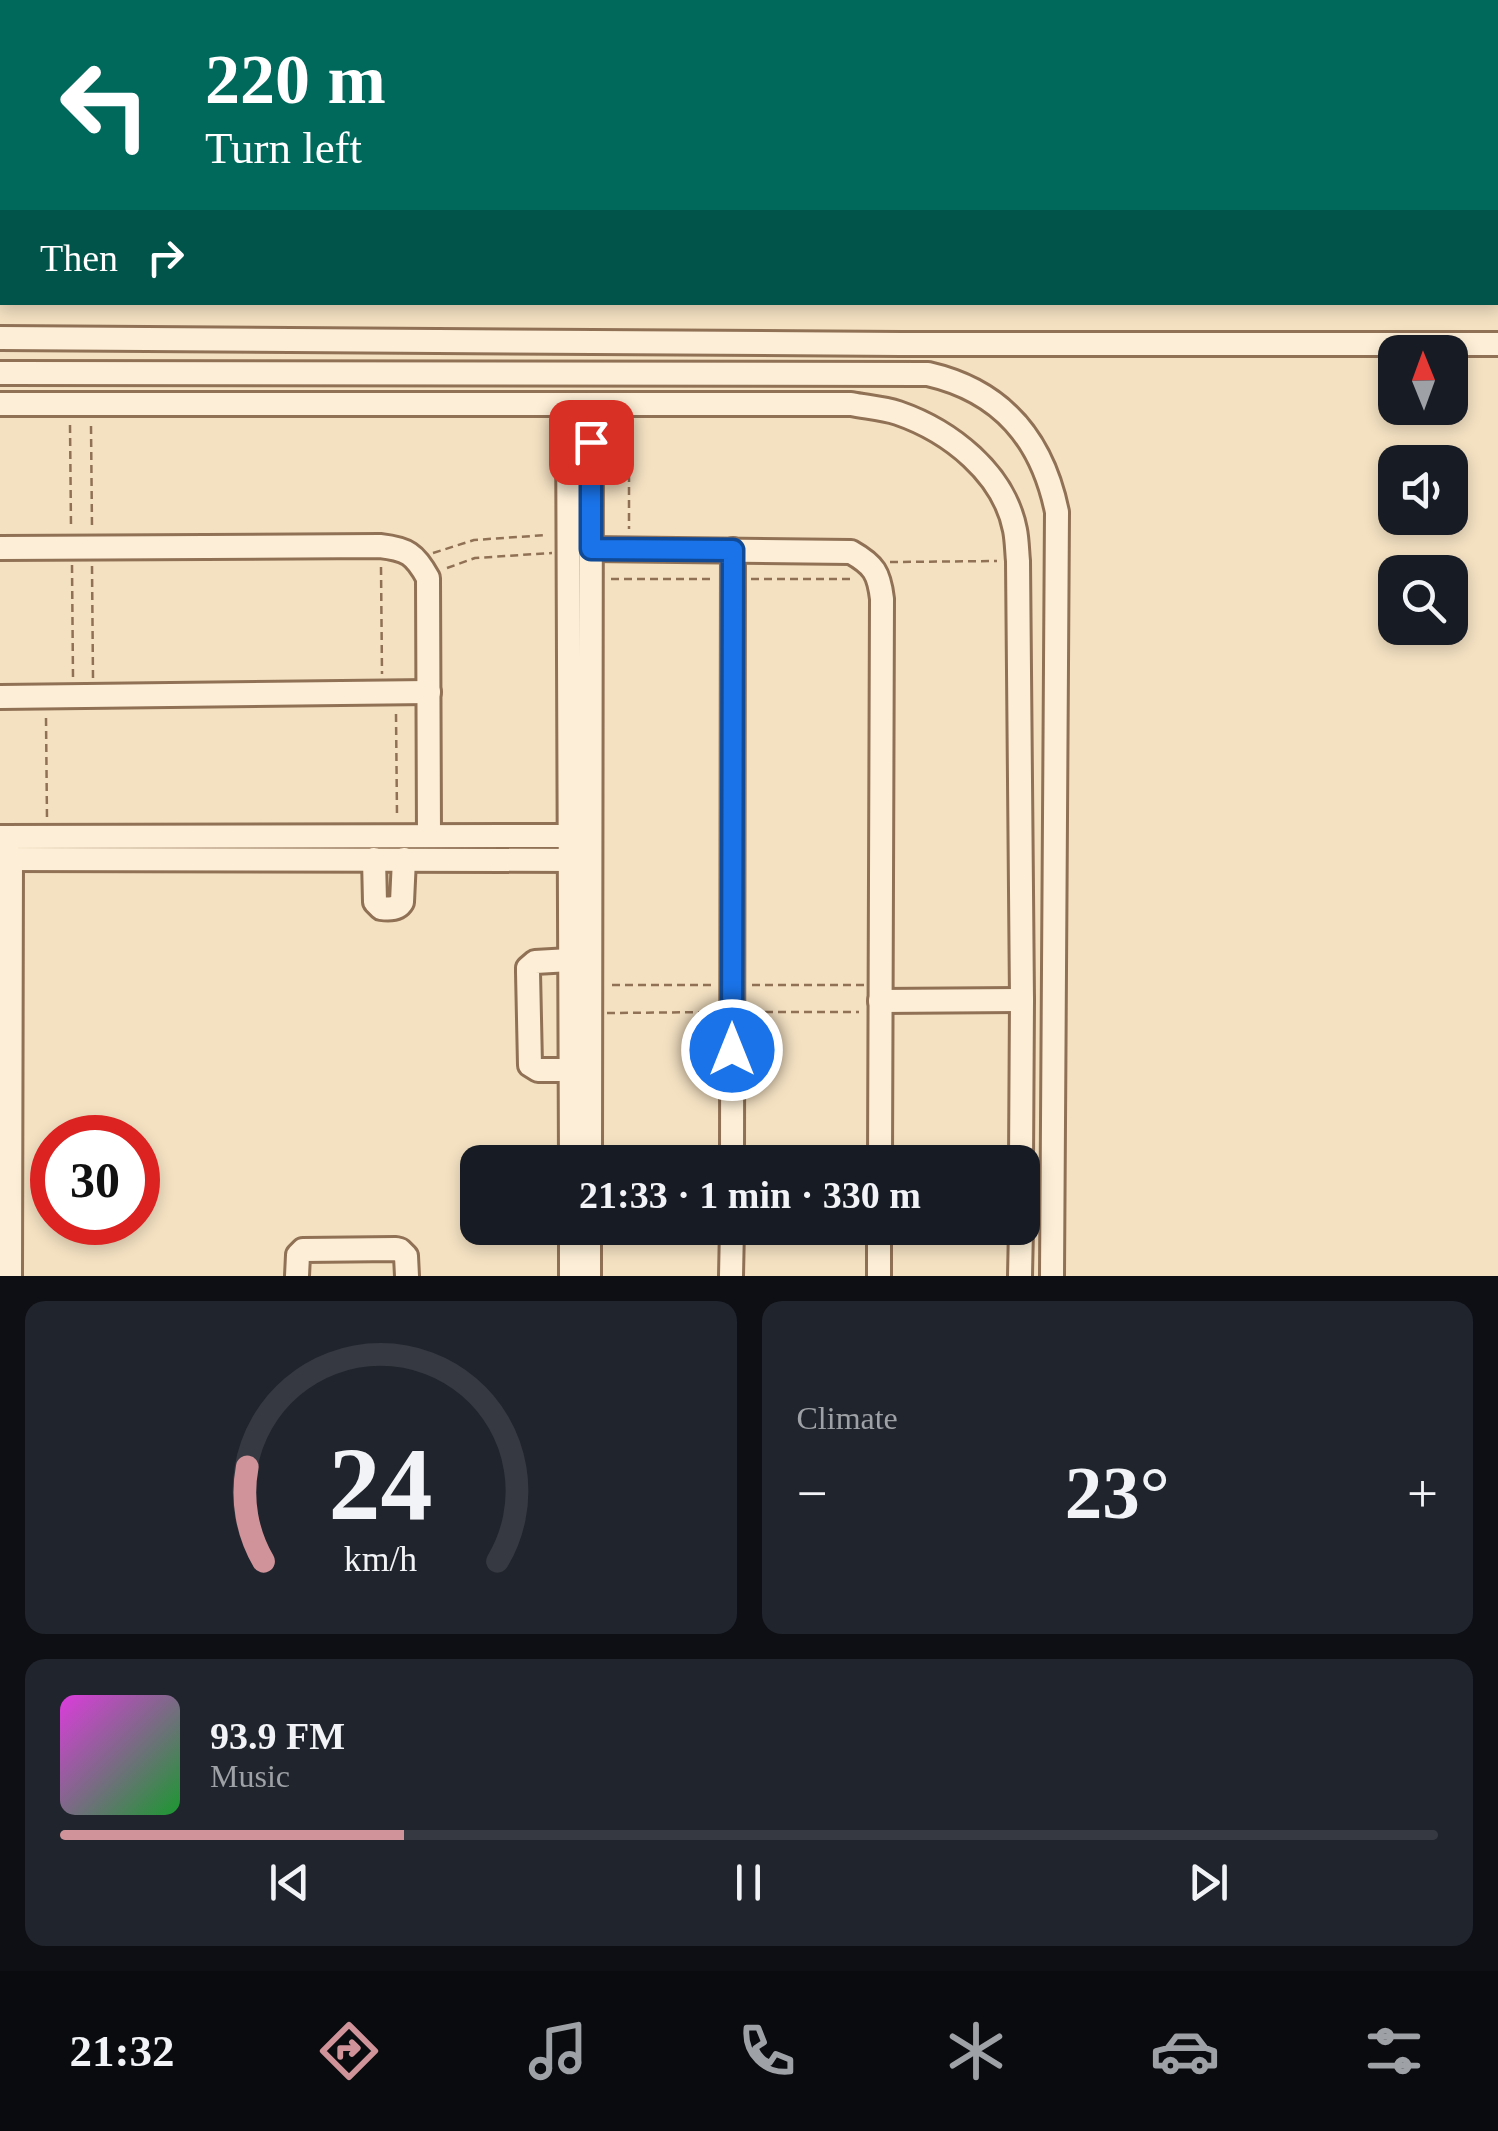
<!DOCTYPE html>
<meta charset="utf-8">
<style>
body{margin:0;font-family:Georgia,serif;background:#20242c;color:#f1f3f6;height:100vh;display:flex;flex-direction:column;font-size:38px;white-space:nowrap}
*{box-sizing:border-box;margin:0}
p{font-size:32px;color:#9ea1a6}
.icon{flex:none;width:55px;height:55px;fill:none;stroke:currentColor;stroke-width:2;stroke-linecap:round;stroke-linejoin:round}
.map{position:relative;height:1276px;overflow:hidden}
.details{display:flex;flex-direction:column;gap:25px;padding:25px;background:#0d0f14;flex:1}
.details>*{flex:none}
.hud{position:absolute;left:0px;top:0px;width:1500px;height:305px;box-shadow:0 5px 15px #0003;background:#00695c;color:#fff;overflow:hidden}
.needle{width:65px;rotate:359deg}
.buttons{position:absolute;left:1378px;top:335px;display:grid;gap:20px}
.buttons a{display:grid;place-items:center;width:90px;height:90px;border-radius:20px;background:#171b24;box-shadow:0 5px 15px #0003;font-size:50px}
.speed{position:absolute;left:30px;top:1115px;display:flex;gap:20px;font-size:50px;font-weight:700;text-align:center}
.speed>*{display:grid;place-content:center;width:130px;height:130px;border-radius:50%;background:#171b24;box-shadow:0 5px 15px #0003;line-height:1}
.speed .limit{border:15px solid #d22;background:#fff;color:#111}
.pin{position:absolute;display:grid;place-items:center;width:85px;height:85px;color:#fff;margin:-42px;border-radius:20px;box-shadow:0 5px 15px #0006}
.me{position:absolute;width:110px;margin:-55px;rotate:0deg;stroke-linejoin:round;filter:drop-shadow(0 0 8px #0008)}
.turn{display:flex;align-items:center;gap:35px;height:210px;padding:0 40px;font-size:45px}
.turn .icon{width:130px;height:130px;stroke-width:2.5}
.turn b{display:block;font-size:70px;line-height:85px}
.then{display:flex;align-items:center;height:95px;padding:0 40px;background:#0003;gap:20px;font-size:38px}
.big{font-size:75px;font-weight:800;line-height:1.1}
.details .tile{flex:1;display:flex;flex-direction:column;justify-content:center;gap:15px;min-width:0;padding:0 35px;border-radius:20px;background:#20242c}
.details .dial{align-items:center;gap:0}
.dial svg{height:260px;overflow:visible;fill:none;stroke:#363941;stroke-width:7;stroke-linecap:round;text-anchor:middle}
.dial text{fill:#f1f3f6;stroke:none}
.song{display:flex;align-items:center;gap:30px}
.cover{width:120px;height:120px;border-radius:15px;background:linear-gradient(135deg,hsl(300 70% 55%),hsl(130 70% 35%))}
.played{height:10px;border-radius:5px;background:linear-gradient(90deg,#d0939a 25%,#363941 25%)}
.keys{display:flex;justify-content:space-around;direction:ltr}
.heat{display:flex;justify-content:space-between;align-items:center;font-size:55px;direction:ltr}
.details .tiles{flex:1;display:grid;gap:25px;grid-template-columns:1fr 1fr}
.tile:last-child{grid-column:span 2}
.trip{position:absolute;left:460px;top:1145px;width:580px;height:100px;border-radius:20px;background:#171b24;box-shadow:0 5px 15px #0003;font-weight:800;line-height:100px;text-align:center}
.tab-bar{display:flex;height:160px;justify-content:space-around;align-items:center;background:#090b0e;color:#9ea1a6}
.tab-bar .icon{width:70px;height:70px}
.tab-bar .current{color:#d0939a}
.tab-bar b{font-size:45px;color:#f1f3f6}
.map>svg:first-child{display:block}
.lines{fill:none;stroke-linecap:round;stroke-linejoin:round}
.minor-casing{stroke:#907156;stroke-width:28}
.path{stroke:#907156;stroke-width:2.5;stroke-dasharray:8 5;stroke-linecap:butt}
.minor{stroke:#fdefd7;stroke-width:22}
.route-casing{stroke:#114b97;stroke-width:25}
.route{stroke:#1a73e8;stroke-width:18}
</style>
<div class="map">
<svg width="1498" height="1276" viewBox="0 0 1498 1276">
<rect width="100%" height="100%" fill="#f4e1c2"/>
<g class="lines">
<!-- minor casing -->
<g class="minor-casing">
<g id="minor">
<path d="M0,338L901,344H1498"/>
<path d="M0,373L928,374C1002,391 1042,439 1057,512L1052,1276"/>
<path d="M0,404H851C866,407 883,408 898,413C950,431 1004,473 1015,530C1017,540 1017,551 1018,561L1022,1000L1021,1162"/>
<path d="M568,406L571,1162"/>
<path d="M0,548L380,546C407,549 415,554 428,578L429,836"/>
<path d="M591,549L851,552C874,565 879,573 882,599L880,1162"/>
<path d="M0,697L429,692"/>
<path d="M0,837L570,836"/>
<path d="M0,859L581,860"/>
<path d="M374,859L375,902L381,908C388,909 398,909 402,902L404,859"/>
<path d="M570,960L535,962L528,968V972L530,1065L538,1070H570"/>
<path d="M880,1001L1022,1000"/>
<path d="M590,1162L591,406"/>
<path d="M732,1162L733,550"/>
<path d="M571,1228V1276"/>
<path d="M10,1276L11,859"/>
<path d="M297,1276L298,1255L303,1250L396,1249L400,1250L406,1256L407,1276"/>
<path d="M589,1276V1228"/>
<path d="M731,1276L732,1228"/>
<path d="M879,1276V1228"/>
<path d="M1020,1276L1021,1228"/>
</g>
</g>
<!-- path -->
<g class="path">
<path d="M629,422V529"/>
<path d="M70,425L71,527"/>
<path d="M91,426L92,528"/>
<path d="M433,553L474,540L547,535"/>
<path d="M890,562L997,561"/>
<path d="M72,565L73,677"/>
<path d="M92,566L93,678"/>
<path d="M381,567L382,674"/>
<path d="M447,568L475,558L552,553"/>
<path d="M611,579H713"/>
<path d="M751,579H853"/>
<path d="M396,714L397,816"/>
<path d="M46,718L47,820"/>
<path d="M612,985H714"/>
<path d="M752,985H864"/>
<path d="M752,1012H859"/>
<path d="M607,1013L714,1012"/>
</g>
<!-- minor -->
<use href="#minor" class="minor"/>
</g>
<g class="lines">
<!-- route casing -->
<g class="route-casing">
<path id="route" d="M591,442V549L733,550L732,1050"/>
</g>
<!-- route -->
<use href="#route" class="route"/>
</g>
</svg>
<div class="buttons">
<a><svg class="needle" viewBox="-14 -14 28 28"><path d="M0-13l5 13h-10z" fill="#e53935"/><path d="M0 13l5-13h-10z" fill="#9ea1a6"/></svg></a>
<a><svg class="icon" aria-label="sound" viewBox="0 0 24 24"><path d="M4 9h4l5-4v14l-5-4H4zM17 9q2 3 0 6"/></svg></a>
<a><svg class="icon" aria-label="search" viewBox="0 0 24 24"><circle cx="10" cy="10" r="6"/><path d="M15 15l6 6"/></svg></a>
</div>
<div class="speed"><div class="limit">30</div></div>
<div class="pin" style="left:591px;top:442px;background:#d93025"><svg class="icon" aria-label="arrive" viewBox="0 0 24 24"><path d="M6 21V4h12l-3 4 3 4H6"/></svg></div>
<svg class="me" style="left:732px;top:1050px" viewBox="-20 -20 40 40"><circle r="17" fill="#1a73e8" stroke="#fff" stroke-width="3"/><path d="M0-11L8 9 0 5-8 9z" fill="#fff"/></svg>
<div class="trip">21:33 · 1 min · 330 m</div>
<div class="hud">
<div class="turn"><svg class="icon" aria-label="left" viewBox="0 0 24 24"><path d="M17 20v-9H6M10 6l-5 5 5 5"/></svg><div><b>220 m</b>Turn left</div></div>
<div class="then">Then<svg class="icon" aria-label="right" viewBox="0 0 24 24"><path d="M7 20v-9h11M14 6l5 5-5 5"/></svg></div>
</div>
</div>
<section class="details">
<div class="tiles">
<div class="tile dial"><svg viewBox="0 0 100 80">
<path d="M14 69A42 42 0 1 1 86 69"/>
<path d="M14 69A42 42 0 0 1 9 40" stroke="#d0939a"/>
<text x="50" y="56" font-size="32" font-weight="700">24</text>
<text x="50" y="72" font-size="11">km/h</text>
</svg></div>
<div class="tile"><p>Climate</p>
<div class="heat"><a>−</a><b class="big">23°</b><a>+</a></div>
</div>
<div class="tile">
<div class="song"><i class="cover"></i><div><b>93.9 FM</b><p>Music</p></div></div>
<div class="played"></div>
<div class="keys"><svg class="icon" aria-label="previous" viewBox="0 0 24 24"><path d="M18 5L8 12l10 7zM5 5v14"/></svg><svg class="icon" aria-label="pause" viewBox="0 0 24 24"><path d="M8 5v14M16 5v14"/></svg><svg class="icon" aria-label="next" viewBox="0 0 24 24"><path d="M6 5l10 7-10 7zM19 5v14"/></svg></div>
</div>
</div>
</section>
<nav class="tab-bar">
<b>21:32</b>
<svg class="icon current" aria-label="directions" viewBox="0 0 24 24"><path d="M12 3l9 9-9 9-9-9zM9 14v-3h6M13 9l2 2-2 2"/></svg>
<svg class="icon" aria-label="music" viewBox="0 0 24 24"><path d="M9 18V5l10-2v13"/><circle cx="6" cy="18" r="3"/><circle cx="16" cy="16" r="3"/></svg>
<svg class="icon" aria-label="phone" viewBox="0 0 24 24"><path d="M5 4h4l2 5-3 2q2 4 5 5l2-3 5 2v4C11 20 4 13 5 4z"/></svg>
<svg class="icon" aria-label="climate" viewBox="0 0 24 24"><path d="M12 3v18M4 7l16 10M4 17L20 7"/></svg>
<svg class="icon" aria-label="car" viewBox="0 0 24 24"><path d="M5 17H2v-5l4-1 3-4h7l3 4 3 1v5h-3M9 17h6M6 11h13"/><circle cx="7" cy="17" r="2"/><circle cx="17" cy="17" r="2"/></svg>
<svg class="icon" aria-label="filters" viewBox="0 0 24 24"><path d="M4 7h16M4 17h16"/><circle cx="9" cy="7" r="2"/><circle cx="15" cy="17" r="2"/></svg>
</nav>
